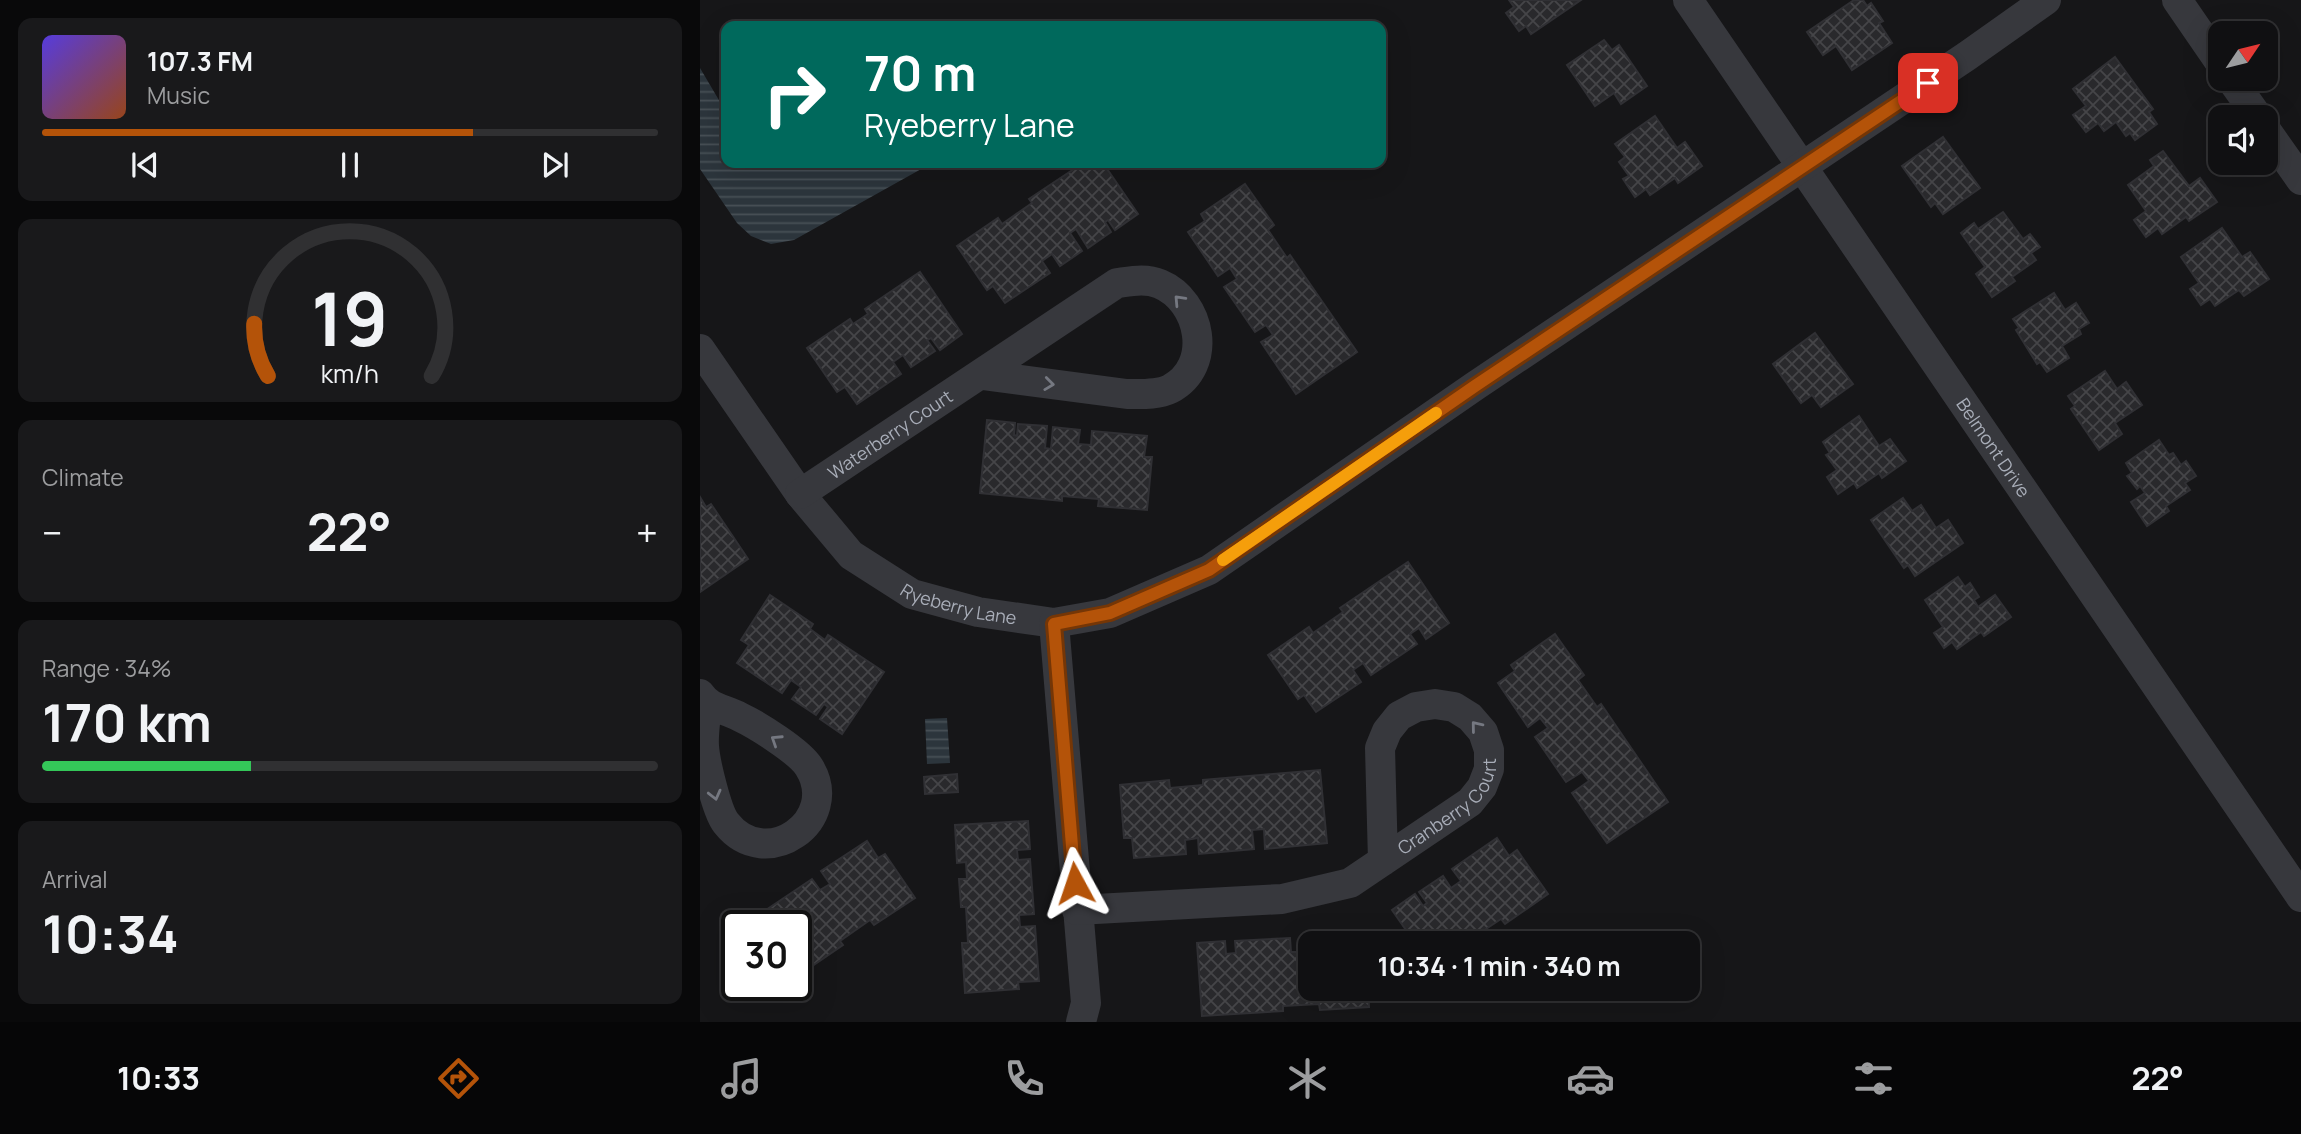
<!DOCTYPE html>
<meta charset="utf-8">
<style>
body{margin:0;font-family:Manrope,sans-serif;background:#19191b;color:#f1f3f6;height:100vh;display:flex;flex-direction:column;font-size:26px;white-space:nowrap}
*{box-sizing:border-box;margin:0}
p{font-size:23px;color:#9c9d9f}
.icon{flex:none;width:38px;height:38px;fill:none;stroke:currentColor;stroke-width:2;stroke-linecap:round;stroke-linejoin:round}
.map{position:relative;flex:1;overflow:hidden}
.sheet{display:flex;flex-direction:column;gap:18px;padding:18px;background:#09090a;width:700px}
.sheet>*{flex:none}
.guide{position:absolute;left:21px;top:21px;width:665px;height:147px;border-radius:14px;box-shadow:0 7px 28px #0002,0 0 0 2px #303032;background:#00695c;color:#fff;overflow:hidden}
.needle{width:46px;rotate:55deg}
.tools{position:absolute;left:1508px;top:21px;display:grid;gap:14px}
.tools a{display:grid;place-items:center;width:70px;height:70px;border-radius:14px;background:#101012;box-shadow:0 7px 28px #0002,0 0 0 2px #303032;font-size:35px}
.speed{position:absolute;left:21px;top:910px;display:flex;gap:14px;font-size:35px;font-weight:700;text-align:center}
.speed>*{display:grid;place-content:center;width:91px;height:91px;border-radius:50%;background:#101012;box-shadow:0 7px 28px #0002,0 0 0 2px #303032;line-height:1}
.speed .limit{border:4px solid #111;border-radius:10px;background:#fff;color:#111}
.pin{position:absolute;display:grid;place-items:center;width:60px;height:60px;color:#fff;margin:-30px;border-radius:14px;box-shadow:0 4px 10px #0006}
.me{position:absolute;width:77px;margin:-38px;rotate:355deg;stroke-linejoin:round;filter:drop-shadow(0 0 5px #0008)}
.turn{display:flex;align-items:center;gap:24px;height:147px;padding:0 28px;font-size:32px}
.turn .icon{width:91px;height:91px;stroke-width:2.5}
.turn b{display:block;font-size:49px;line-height:60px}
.big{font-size:52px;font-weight:700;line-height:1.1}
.sheet .tile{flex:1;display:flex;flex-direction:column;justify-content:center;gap:10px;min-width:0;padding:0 24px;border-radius:14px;background:#19191b}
.sheet .dial{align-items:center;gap:0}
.dial svg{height:182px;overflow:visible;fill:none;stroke:#303032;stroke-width:7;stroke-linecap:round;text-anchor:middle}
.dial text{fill:#f1f3f6;stroke:none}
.song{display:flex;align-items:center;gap:21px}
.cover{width:84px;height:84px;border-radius:10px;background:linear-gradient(135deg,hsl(250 70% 55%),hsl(20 70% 35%))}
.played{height:7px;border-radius:4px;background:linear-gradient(90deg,#b45309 70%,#303032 70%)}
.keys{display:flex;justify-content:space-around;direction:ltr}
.heat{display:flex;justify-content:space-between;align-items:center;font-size:38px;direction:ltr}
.charge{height:10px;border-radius:5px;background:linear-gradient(90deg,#34c759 34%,#303032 0)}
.trip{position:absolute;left:598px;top:931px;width:402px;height:70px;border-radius:14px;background:#101012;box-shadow:0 7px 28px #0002,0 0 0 2px #303032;font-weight:700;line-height:70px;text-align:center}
.tabs{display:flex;height:112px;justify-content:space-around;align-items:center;background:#060607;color:#9c9d9f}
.tabs .icon{width:49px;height:49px}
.tabs .on{color:#b45309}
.tabs b{font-size:32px;color:#f1f3f6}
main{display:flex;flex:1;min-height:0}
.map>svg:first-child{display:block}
.water{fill:url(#water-rules)}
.building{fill:url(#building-cross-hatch);stroke:#303034;stroke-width:2}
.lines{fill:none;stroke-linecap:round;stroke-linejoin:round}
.minor{stroke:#37383d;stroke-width:30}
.oneway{stroke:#757881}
.route-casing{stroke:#753606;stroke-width:18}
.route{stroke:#b45309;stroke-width:12}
.slow{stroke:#f59e0b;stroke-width:12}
.labels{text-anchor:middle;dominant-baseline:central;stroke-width:7;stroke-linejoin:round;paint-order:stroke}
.street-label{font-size:18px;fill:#a8adb8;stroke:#111113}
</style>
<main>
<section class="sheet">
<div class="tile">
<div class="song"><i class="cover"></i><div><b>107.3 FM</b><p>Music</p></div></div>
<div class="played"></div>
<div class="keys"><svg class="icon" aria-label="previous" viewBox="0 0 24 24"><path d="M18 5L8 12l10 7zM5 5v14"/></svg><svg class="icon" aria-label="pause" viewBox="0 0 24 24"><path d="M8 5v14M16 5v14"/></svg><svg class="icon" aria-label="next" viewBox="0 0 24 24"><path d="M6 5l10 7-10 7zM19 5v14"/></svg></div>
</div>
<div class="tile dial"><svg viewBox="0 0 100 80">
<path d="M14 69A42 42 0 1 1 86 69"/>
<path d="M14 69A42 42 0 0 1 8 46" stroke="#b45309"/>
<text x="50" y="56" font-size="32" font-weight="700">19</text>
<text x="50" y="72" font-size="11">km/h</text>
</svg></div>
<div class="tile"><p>Climate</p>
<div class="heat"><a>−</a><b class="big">22°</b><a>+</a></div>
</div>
<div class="tile"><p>Range · 34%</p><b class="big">170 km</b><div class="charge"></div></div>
<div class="tile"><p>Arrival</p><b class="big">10:34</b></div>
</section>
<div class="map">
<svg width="1601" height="1022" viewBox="0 0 1601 1022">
<defs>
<pattern id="water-rules" width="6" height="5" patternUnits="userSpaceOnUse" patternTransform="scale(1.75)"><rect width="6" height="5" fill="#2c353c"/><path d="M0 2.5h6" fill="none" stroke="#485056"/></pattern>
<pattern id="building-cross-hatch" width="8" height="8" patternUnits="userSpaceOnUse" patternTransform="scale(1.75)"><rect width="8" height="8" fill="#29292c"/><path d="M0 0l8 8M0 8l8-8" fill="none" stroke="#454548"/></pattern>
</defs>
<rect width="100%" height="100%" fill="#161618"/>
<!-- water -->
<g class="water">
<path d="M0,68L26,112V163H77L81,165L86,163H232L94,240L71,244L51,236L37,223L0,169Z"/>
<path d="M247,718L250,763L227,764L225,719Z"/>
</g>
<!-- building -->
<g class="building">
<path d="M809,0H881L831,34L826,26L819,31L806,13L814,7Z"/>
<path d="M1154,0H1163L1167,6L1171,3L1183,21L1179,23L1192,43L1152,70L1136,46L1123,55L1107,32Z"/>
<path d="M904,40L912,50L919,45L947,86L921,104L914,93L895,106L867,65Z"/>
<path d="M1415,57L1453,109L1449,112L1457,124L1435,140L1430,133L1426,136L1416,122L1404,131L1398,123L1386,132L1373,115L1386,106L1373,89Z"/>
<path d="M955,116L977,148L985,142L1002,166L978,183L975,178L950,195L946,189L935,197L923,179L929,176L919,162L925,157L915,144Z"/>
<path d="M1243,137L1280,188L1243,214L1235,203L1231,207L1202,166Z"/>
<path d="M1463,151L1489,186L1500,178L1517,202L1489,221L1486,217L1462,234L1458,228L1446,237L1434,220L1446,211L1428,185L1454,166L1450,160Z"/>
<path d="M383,163H403L438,214L415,230L408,220L405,222L411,232L388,248L376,229L370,233L382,251L360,266L352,254L342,261L350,273L305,303L293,286L287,290L257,246L298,218L302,224L332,203L329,199Z"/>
<path d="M545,184L574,225L568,230L587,258L590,255L657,352L596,394L561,342L573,335L566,325L555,332L524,287L537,279L530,268L518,276L488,232L505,221L501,214Z"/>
<path d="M1303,212L1323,239L1330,234L1340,247L1331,253L1336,260L1312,277L1315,281L1292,297L1276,274L1285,267L1261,233L1274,223L1278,229Z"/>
<path d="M1522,228L1542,257L1550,252L1569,279L1544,296L1539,290L1515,306L1510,299L1501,305L1490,289L1499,283L1481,257Z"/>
<path d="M220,272L262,334L240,350L231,338L227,340L235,351L211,367L203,355L193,362L201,374L157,404L145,387L137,392L107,348L150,319L153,324L168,314L165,309Z"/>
<path d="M1354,293L1365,310L1376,303L1389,323L1379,329L1381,334L1362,346L1369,358L1347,372L1340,362L1337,364L1316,330L1319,328L1313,319Z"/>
<path d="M1115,333L1153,384L1121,407L1112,395L1101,403L1073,364Z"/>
<path d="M1405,371L1417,389L1426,382L1442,405L1415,423L1422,434L1399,450L1371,409L1375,406L1368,396Z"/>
<path d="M1159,416L1179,446L1190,439L1206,461L1182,478L1179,473L1157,488L1154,483L1138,494L1127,477L1137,470L1126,455L1130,453L1123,442Z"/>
<path d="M287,420L315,423L314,435L317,436L318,424L347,426L345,448L351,449L353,427L380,430L378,444L391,445L392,431L447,436L444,457H452L447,510L398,506L399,499L362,496V501L280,493Z"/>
<path d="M1459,440L1469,455L1473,453L1481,465L1486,461L1496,476L1485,483L1490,490L1466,506L1469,511L1447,526L1431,502L1445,493L1440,486L1437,489L1427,476L1432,473L1426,463Z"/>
<path d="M0,497L6,507L11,504L48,559L0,592Z"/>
<path d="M1203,498L1212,511L1221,505L1236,528L1248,520L1263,543L1215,576L1208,565L1204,568L1171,520Z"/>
<path d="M708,562L749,623L726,639L719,628L710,634L717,644L671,675L663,663L653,670L661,682L616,712L604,695L598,699L568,655L609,627L613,633L643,612L640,608Z"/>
<path d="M1258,577L1265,587L1270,583L1279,597L1274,600L1278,607L1295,595L1311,617L1284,636L1281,632L1257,649L1252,642L1244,648L1234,633L1243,627L1225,600Z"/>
<path d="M70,595L113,624L110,629L125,640L128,635L184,672L142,734L120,719L128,707L124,704L116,715L92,699L101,687L91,680L82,693L37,663L49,645L41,640Z"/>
<path d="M855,634L884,675L878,680L897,707L901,704L968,802L907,843L872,793L889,781L882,772L866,782L835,737L848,728L840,718L828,727L798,683L815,671L811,665Z"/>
<path d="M620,770L627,843L565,849L564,829L552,830L554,849L499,854L498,838L485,840L486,854L434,858L432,838H424L420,785L469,780L470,788L503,785V780Z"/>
<path d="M257,774L258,792L225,794L224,777Z"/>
<path d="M328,821L330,849L317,850L318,860L330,859L334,914L319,915L320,927L335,926L339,981L318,982L319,989L265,993L262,943H268L266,907H261L259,879H267L266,862L257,863L255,825Z"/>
<path d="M797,838L809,856L817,850L848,894L805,924L801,919L786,929L789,934L775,943H715L692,910L715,894L723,906L727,903L719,892L743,876L751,888L761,881L752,869Z"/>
<path d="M167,841L178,858L185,854L215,898L174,925L170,920L140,941L143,945L96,977V926H41L57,915L65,925L73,919L66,910L112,879L120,890L130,884L121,871Z"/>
<path d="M657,933V943H611V989H668L669,1007L620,1010L619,1004L583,1006V1011L502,1016L497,943L525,941L526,954L536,953L535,941L590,938L591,952H603L602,937Z"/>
</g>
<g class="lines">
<!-- minor -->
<g class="minor">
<path id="s1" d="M988,0L1601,897"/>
<path d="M1477,0L1521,64"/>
<path d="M1531,79L1558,117"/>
<path d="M1566,130L1601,180"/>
<path id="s2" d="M0,349L100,494L151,555L212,594L278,612L354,623L410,613L509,570L775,386L1267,56L1346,0"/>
<path id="s3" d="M100,494L417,283C432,281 446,278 460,284C501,301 514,366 470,389C458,395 441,394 427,394L282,375"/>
<path d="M354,623L386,1003L381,1022"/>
<path d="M0,694C11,710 24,708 40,717C57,725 100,752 109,767C142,820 66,874 26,823C17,812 5,762 4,746C3,733 6,718 7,704"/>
<path id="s4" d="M377,910L582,899L650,883L770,802L782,787L789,769V750L783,732L770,717L754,707L735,704L716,707L699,716L687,731L680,748L683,861"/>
</g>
</g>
<!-- one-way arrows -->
<defs><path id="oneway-chevron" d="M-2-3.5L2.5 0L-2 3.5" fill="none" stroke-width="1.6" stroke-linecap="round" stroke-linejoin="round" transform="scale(1.75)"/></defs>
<g class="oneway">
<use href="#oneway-chevron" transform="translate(479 300) rotate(-133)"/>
<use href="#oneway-chevron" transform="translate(349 384) rotate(7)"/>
<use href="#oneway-chevron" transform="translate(776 726) rotate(-129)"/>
<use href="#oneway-chevron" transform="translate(76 740) rotate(-147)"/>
<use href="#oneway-chevron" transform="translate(15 795) rotate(76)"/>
</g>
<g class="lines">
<!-- route casing -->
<g class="route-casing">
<path id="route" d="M375,883L354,624L410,613L509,570L775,386L1228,83"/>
</g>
<!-- route -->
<use href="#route" class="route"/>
<!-- slow -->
<path class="slow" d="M523,560L736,413"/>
</g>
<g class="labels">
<!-- street labels -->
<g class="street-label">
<text stroke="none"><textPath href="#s3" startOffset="108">Waterberry Court</textPath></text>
<text stroke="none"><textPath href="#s1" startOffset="542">Belmont Drive</textPath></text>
<text stroke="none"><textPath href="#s2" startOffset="376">Ryeberry Lane</textPath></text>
<text stroke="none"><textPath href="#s4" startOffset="402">Cranberry Court</textPath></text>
</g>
</g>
</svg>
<div class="tools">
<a><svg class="needle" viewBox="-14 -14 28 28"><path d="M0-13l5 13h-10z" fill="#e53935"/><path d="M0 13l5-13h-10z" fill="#9c9d9f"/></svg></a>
<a><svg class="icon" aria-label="sound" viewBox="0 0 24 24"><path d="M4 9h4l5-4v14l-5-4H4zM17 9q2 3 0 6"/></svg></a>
</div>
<div class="speed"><div class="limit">30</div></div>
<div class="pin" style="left:1228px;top:83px;background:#d93025"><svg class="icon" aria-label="arrive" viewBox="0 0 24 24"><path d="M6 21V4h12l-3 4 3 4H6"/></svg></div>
<svg class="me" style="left:375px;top:883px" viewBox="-20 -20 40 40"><path d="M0-17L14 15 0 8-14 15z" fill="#b45309" stroke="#fff" stroke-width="4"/></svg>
<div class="trip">10:34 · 1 min · 340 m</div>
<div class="guide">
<div class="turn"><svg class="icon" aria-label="right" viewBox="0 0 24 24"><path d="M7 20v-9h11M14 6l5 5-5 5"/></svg><div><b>70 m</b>Ryeberry Lane</div></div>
</div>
</div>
</main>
<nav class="tabs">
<b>10:33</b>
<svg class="icon on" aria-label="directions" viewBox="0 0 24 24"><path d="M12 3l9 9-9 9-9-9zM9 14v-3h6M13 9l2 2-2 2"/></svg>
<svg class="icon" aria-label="music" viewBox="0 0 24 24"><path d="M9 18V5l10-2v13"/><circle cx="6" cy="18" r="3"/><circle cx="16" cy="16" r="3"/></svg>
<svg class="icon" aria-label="phone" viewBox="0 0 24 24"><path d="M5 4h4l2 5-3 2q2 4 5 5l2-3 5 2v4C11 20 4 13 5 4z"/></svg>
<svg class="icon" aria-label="climate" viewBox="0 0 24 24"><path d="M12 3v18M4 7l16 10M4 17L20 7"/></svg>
<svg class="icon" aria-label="car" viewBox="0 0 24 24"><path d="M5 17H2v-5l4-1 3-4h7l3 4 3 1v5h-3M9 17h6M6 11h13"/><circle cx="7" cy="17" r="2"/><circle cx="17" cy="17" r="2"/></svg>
<svg class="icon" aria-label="filters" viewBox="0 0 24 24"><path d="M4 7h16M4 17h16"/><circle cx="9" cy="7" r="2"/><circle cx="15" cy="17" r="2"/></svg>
<b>22°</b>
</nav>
